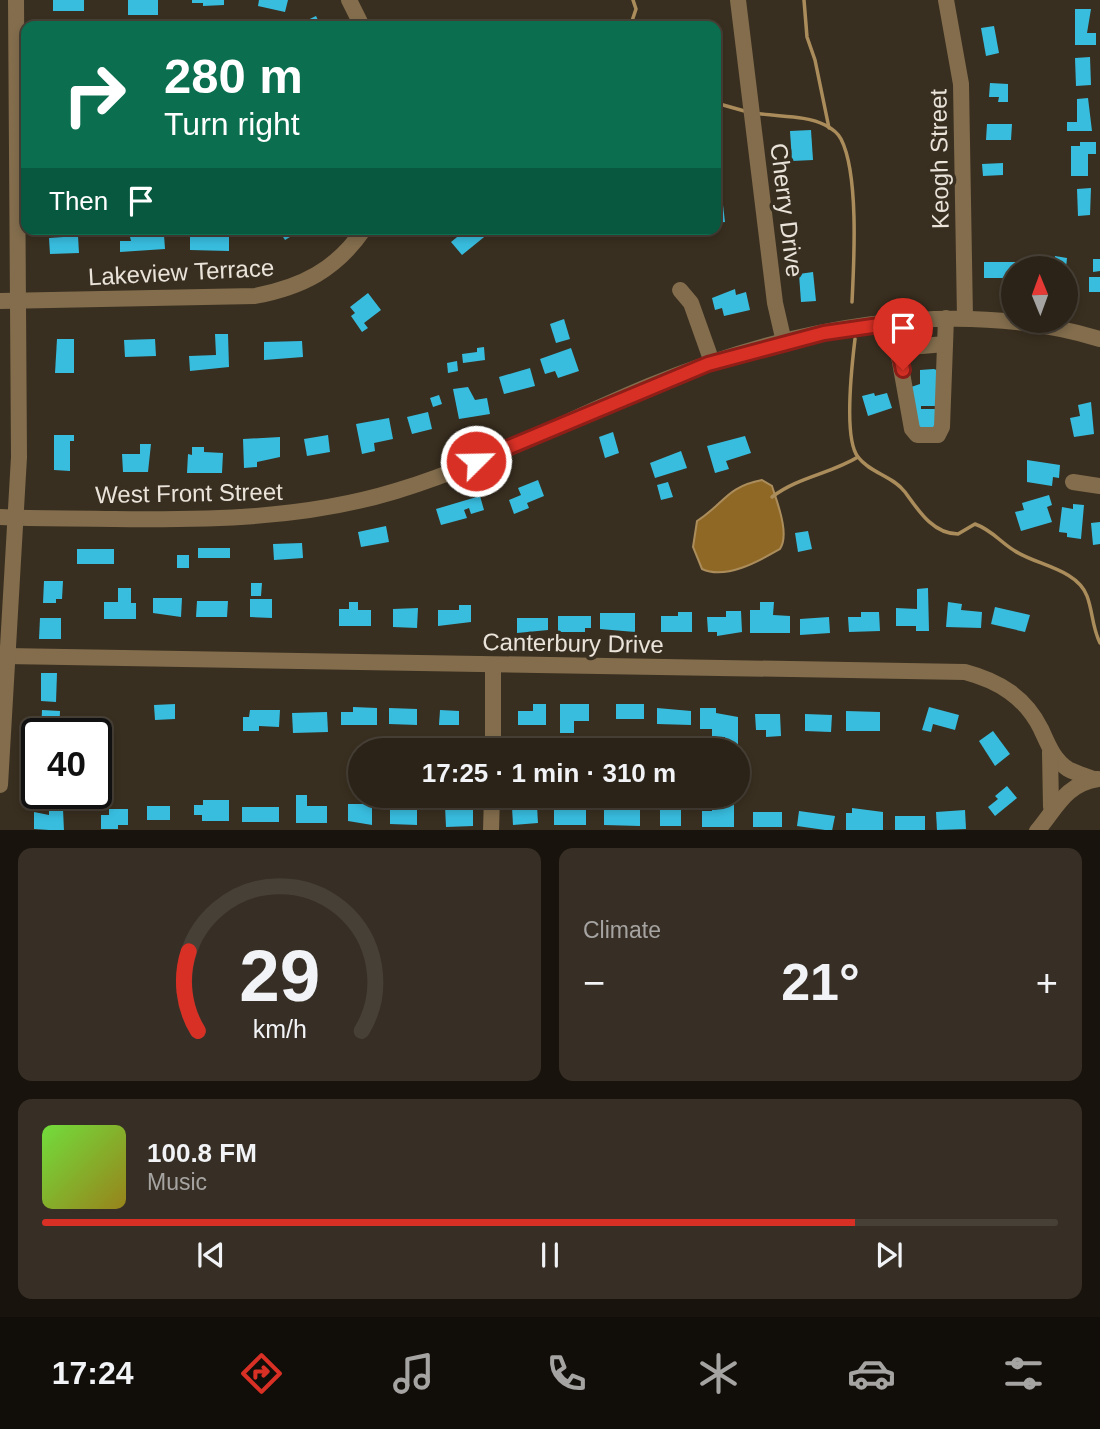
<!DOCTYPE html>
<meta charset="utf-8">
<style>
body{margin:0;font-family:Helvetica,sans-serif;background:#372f25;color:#f1f3f6;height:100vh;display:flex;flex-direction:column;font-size:26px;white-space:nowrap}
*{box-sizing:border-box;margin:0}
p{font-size:23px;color:#a6a4a2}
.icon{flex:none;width:38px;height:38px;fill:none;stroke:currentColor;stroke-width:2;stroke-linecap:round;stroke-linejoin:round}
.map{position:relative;height:830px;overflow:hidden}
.panel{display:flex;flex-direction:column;gap:18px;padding:18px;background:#18130d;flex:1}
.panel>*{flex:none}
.banner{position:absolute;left:21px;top:21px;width:700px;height:214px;border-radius:14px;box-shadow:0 4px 10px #0003,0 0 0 2px #474037;background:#0b6e4f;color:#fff;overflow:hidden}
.needle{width:46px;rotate:359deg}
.tools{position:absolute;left:1001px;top:256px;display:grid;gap:14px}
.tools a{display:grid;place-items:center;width:77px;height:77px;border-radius:50%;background:#2b2318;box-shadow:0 4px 10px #0003,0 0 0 2px #474037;font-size:35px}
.speed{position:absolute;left:21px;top:718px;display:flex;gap:14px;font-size:35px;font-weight:700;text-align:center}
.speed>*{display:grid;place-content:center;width:91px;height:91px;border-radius:50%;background:#2b2318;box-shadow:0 4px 10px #0003,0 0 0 2px #474037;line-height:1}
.speed .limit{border:4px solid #111;border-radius:10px;background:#fff;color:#111}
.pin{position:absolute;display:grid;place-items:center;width:60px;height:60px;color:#fff;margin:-72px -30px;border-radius:50% 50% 50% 0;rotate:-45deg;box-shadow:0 0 7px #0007}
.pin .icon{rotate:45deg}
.me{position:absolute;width:77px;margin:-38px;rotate:67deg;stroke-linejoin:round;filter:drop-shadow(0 0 5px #0008)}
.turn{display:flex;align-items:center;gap:24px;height:147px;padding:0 28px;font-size:32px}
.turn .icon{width:91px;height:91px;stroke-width:2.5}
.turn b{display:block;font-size:49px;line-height:60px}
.then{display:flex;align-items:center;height:66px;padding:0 28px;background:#0003;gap:14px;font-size:26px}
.big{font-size:52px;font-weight:700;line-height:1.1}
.panel .card{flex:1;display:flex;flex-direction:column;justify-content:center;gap:10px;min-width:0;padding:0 24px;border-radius:14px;background:#372f25}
.panel .dial{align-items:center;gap:0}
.dial svg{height:182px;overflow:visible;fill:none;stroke:#474037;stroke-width:7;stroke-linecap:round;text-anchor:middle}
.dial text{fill:#f1f3f6;stroke:none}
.song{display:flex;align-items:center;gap:21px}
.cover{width:84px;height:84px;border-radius:10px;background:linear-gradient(135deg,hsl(100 70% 55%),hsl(50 70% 35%))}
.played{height:7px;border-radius:4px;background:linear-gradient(90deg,#d93025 80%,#474037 80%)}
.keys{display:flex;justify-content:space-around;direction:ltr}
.heat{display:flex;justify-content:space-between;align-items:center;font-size:38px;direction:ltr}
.panel .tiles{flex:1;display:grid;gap:18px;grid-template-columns:1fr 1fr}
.card:last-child{grid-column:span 2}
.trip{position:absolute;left:348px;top:738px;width:402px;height:70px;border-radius:35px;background:#2b2318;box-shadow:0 4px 10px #0003,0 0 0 2px #474037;font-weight:700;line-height:70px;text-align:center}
.menu{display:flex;height:112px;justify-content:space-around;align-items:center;background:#110e0a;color:#a6a4a2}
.menu .icon{width:49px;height:49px}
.menu .current{color:#d93025}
.menu b{font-size:32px;color:#f1f3f6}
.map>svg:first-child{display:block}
.water{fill:#906826;stroke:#ab8d5c;stroke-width:2}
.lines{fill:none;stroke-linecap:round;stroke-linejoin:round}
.stream{stroke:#ab8d5c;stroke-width:3.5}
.building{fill:#38bddf}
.minor{stroke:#836d4d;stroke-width:16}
.route-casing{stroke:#8d1f18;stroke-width:18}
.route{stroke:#d93025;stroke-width:12}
.labels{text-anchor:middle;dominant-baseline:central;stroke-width:7;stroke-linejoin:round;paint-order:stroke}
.street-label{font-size:24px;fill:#e9e3da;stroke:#392f20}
</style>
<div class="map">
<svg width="1100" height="831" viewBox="0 0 1100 831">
<rect width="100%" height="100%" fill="#392f20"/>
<!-- water -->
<path class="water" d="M762,480L772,486C777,502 790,534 780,549C759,561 726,580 702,569L693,547L697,521C725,503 726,487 762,480Z"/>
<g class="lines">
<!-- stream -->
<g class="stream">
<path d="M804,0L807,37L815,60L829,128"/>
<path d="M632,21L636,9L633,0"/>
<path d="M615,26L632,22L641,26"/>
<path d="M716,103L748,112"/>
<path d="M755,113C776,117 806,115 825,125C831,128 838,133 841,139C859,174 854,262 852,302"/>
<path d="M855,339C852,364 843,438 858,457C870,473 893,476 905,492C918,510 933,534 958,534L975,524C992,530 1000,542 1015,551C1036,565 1077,569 1087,596C1093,612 1092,627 1100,643"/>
<path d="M772,497C798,477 830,474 858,457"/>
</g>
</g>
<!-- building -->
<g class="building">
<rect x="53" y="0" width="31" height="11"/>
<rect x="128" y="0" width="30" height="15"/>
<path d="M192,0H224V5L203,6V3H192Z"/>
<path d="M259,0H288L285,12L258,6Z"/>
<path d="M1075,9H1091L1087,33H1096V45H1075Z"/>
<path d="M316,16L321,26H295Z"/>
<path d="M994,26L999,53L986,56L981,28Z"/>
<path d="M1090,57L1091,85L1076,86L1075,58Z"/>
<path d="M990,83L1008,84V102H998L999,97H989Z"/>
<path d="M1088,98L1092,131H1067V122H1077V99Z"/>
<path d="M987,124H1012L1011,140H986Z"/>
<path d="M811,130L813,160L792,161L790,131Z"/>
<path d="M1080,142H1096V154H1088V176H1071V146H1080Z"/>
<path d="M716,157H720L722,172L718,173L720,183L716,184Z"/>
<path d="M1003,163V175L983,176L982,164Z"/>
<path d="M1091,188L1090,215L1078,216L1077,189Z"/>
<path d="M723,205L725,222L716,223V206Z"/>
<path d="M123,229H135V235H164L165,249L120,252V241H131L130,237H123Z"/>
<path d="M278,229H303L285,240Z"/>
<path d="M467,229H494L462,255L451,242Z"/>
<path d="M190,233H229V251L190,250Z"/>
<path d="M78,236L79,253L50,254L49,238Z"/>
<path d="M1055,256L1067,258L1066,268H1053Z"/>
<path d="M1093,259H1100V271L1093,272Z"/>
<path d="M984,262H1022V268H1013V275H1007V278H984Z"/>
<path d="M1039,263L1051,265V268H1038Z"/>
<path d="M813,272L816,301L801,302L799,274Z"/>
<rect x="1089" y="277" width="11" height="15"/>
<path d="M735,289L736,295L746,292L750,310L724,316L722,308L715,310L712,298Z"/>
<path d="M368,293L381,310L364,323L368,328L362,332L351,316L355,313L350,307Z"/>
<path d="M564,319L570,339L556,343L550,324Z"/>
<path d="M215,334H228L229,367L190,371L189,356L216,355Z"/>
<path d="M57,339H74V373H55Z"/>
<path d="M155,339L156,356L125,357L124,340Z"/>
<path d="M302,341L303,357L264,360V342Z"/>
<path d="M484,347L485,360L463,363L462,354L477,352V348Z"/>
<path d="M571,348L579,371L558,378L555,371L545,374L540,359Z"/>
<path d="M457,361L458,371L448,373L447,363Z"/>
<path d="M530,368L535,386L504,394L499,377Z"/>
<path d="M934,369L939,371V406H921V409H939V428H913L911,387L920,384V370Z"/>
<path d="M468,387L475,400L487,398L490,414L459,419L453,389Z"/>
<path d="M874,393L875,396L887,393L892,408L868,416L862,396Z"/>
<path d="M439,395L442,404L433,407L430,398Z"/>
<path d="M1091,402L1094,434L1074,437L1070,418L1080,416L1078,405Z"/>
<path d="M428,412L432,429L412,434L407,417Z"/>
<path d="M389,418L393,439L374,443L375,451L362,454L356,424Z"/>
<path d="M613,432L619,453L605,458L599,437Z"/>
<path d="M54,435H74V441H70V471L54,470Z"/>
<path d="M328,435L330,452L307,456L304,439Z"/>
<path d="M745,436L751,453L726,461L729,469L715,473L707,446Z"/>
<path d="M280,437V457L257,462V467L244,468L243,439Z"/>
<path d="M140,444H151L148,472H123L122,454H140Z"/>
<path d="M192,447H204V452L223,453L222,473H187L188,454L192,455Z"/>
<path d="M681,451L687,468L655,478L650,463Z"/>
<path d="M1027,460L1060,465L1059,478L1053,477L1052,486L1027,482Z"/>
<path d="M538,480L544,496L527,503L529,508L514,514L509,500L521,495L518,488Z"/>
<path d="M668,482L673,497L661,500L657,485Z"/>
<path d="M1049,495L1052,505L1047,507L1052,522L1021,531L1015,512L1024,510L1022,503Z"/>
<path d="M480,496L484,510L471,514L469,508L464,510L467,518L441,525L436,509Z"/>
<path d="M1073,504L1084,505L1081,539L1067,537V533L1059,532L1062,507L1073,509Z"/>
<path d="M1100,522V544L1093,545L1091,523Z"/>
<path d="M386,526L389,542L361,547L358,532Z"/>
<path d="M808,531L812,549L798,552L795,533Z"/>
<path d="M302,543L303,558L274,560L273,544Z"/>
<rect x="198" y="548" width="32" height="10"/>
<rect x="77" y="549" width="37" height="15"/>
<rect x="177" y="555" width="12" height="13"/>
<path d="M44,581H63L62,599H56V603H43Z"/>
<path d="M251,583H262L261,596H251Z"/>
<path d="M118,588H131V603H136V619H104V602H118Z"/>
<path d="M928,588L929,631H916V626H896V608L917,609V589Z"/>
<path d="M153,598H182L181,617L153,613Z"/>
<path d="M250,599H272V618L250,617Z"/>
<path d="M197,601H228L227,617H196Z"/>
<path d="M349,602H358V610H371V626H339V609H349Z"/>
<path d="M760,602H774L773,615L790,616V633H750V610H760Z"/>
<path d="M948,602L962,604L961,610L982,612L981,628L946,627Z"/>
<path d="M459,605H471V622L438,626V610H459Z"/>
<path d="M995,607L1030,615L1025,632L991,624Z"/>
<path d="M418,608L417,628L393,627V609Z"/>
<path d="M726,611H741L742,632L717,636V632H708L707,617H726Z"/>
<path d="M678,612H692V632H661V616H678Z"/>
<path d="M861,612H879L880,631L849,632L848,617H861Z"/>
<path d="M600,613H635V632L600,629Z"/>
<path d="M558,616H591V628H585V632H558Z"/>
<path d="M829,617L830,633L800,635V619Z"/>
<path d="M40,618H61V639H39Z"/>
<path d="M517,618H548V630L517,633Z"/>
<path d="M41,673H57L56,702L41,701Z"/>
<path d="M175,704V719L155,720L154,705Z"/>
<path d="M533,704H546V725H518V711H533Z"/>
<path d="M560,704H589V721H574V733H560Z"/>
<rect x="616" y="704" width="28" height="15"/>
<path d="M353,707L377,708V725H341V712H353Z"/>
<path d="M929,707L959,715L955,730L933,724L931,732L922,730Z"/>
<path d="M389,708L417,709V725L389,724Z"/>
<path d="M657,708L691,711V725L657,724Z"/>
<path d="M700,708H716V713L738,717V747H725V737H712V729H700Z"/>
<path d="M42,710L60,711L59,733H41Z"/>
<path d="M250,710H280L279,727L259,726V731H243V717H249Z"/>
<path d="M440,710L459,711V725H439Z"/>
<path d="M846,711L880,712V731H846Z"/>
<path d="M327,712L328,732L293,733L292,713Z"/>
<path d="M755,714H780L781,736L766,737V730H756Z"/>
<path d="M805,714L832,715L831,732L805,731Z"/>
<path d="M993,731L1010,754L995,766L979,741Z"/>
<path d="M1007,786L1017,798L995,816L988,807L998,799L995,796Z"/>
<path d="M296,795H307V806H327V823H296Z"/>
<path d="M203,800H229V821H202V815H194V805H203Z"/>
<path d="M712,802H734V827H702V811H712Z"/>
<path d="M348,804H372V825L348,821Z"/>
<path d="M390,804L417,805V825L390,824Z"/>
<path d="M459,805V810H473V826L446,827L445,806Z"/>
<rect x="147" y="806" width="23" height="14"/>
<path d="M537,806L538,823L513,825L512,807Z"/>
<path d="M604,806L640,807V826L604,825Z"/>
<rect x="242" y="807" width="37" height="15"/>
<rect x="660" y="807" width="21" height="19"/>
<path d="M852,808L883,812V830H846V813H852Z"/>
<path d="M49,809H63L64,831L34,829V812L49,815Z"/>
<path d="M109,809H128V825H118V829H101V815H109Z"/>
<rect x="554" y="809" width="32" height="16"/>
<path d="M965,810L966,829L937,830L936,812Z"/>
<path d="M799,811L835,816L832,831L797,826Z"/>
<rect x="753" y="812" width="29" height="15"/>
<rect x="895" y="816" width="30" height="14"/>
</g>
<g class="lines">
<!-- minor -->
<g class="minor">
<path d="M349,0L362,26"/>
<path d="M738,0L775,303L784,342"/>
<path d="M946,0L961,84L965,318"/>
<path d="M680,290L691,303L712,362"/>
<path d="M0,301L255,296C302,287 336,270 364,229"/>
<path d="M893,323L912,429L917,435H938L942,427L946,318"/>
<path d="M898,348L945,344"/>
<path d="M1073,482L1100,486"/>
<path d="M0,517C38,519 76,518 114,519C210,520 304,519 396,491C484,464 565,421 649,386C789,328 952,295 1100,339"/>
<path d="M6,656L965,672C999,681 1025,697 1041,729C1048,744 1053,759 1068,769C1075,773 1086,776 1094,779"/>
<path d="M493,751V666"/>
<path d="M1050,752L1051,807"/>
<path d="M0,785L19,457L16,0"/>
<path d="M491,831L492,796"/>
<path d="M1037,831C1056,809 1065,784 1098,779"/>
</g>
</g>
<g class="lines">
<!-- route casing -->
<g class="route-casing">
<path id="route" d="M476,461L708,364L824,333L893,323L903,370"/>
</g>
<!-- route -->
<use href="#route" class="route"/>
</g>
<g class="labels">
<!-- street labels -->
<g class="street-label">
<text transform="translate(939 159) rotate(-91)">Keogh Street</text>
<text transform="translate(787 210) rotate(83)">Cherry Drive</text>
<text transform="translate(181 272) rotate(-3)">Lakeview Terrace</text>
<text transform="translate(189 493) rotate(-1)">West Front Street</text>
<text transform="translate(573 643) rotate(1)">Canterbury Drive</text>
</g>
</g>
</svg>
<div class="tools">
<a><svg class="needle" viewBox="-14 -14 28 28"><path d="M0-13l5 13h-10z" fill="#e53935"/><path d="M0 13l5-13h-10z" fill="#a6a4a2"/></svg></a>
</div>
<div class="speed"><div class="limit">40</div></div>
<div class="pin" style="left:903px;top:370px;background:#d93025"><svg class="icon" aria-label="arrive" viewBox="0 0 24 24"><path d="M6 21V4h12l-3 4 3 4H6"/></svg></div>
<svg class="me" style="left:476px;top:461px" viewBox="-20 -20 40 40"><circle r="17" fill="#d93025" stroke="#fff" stroke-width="3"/><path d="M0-11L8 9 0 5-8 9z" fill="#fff"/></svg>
<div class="trip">17:25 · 1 min · 310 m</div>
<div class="banner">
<div class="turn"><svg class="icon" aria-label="right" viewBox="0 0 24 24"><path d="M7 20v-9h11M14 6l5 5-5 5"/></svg><div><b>280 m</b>Turn right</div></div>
<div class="then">Then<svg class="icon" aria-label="arrive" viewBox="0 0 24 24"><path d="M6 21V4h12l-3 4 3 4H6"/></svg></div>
</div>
</div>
<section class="panel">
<div class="tiles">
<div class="card dial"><svg viewBox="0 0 100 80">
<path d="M14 69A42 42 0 1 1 86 69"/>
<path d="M14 69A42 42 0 0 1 10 34" stroke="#d93025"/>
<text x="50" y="56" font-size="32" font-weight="700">29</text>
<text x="50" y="72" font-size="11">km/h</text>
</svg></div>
<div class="card"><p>Climate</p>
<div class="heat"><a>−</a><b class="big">21°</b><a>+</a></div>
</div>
<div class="card">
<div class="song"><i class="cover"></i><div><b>100.8 FM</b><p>Music</p></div></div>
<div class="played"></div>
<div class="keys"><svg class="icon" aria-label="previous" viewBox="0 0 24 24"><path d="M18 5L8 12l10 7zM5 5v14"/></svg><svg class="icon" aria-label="pause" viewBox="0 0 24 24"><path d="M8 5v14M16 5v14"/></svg><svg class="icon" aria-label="next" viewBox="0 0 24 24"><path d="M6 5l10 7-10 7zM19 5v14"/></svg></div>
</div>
</div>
</section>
<nav class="menu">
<b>17:24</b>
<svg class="icon current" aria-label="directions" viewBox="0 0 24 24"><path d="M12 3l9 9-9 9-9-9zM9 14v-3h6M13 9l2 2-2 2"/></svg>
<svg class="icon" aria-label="music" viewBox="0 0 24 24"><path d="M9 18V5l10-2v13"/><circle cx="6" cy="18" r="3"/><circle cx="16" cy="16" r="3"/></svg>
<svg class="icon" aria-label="phone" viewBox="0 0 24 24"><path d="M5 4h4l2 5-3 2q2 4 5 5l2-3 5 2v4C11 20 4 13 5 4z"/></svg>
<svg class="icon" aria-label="climate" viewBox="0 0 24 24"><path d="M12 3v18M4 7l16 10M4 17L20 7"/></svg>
<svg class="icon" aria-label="car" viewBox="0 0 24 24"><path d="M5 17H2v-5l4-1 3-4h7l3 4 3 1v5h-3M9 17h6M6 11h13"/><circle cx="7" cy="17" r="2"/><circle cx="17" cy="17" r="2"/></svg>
<svg class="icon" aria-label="filters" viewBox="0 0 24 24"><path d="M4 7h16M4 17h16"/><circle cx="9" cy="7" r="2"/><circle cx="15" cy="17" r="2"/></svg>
</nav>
